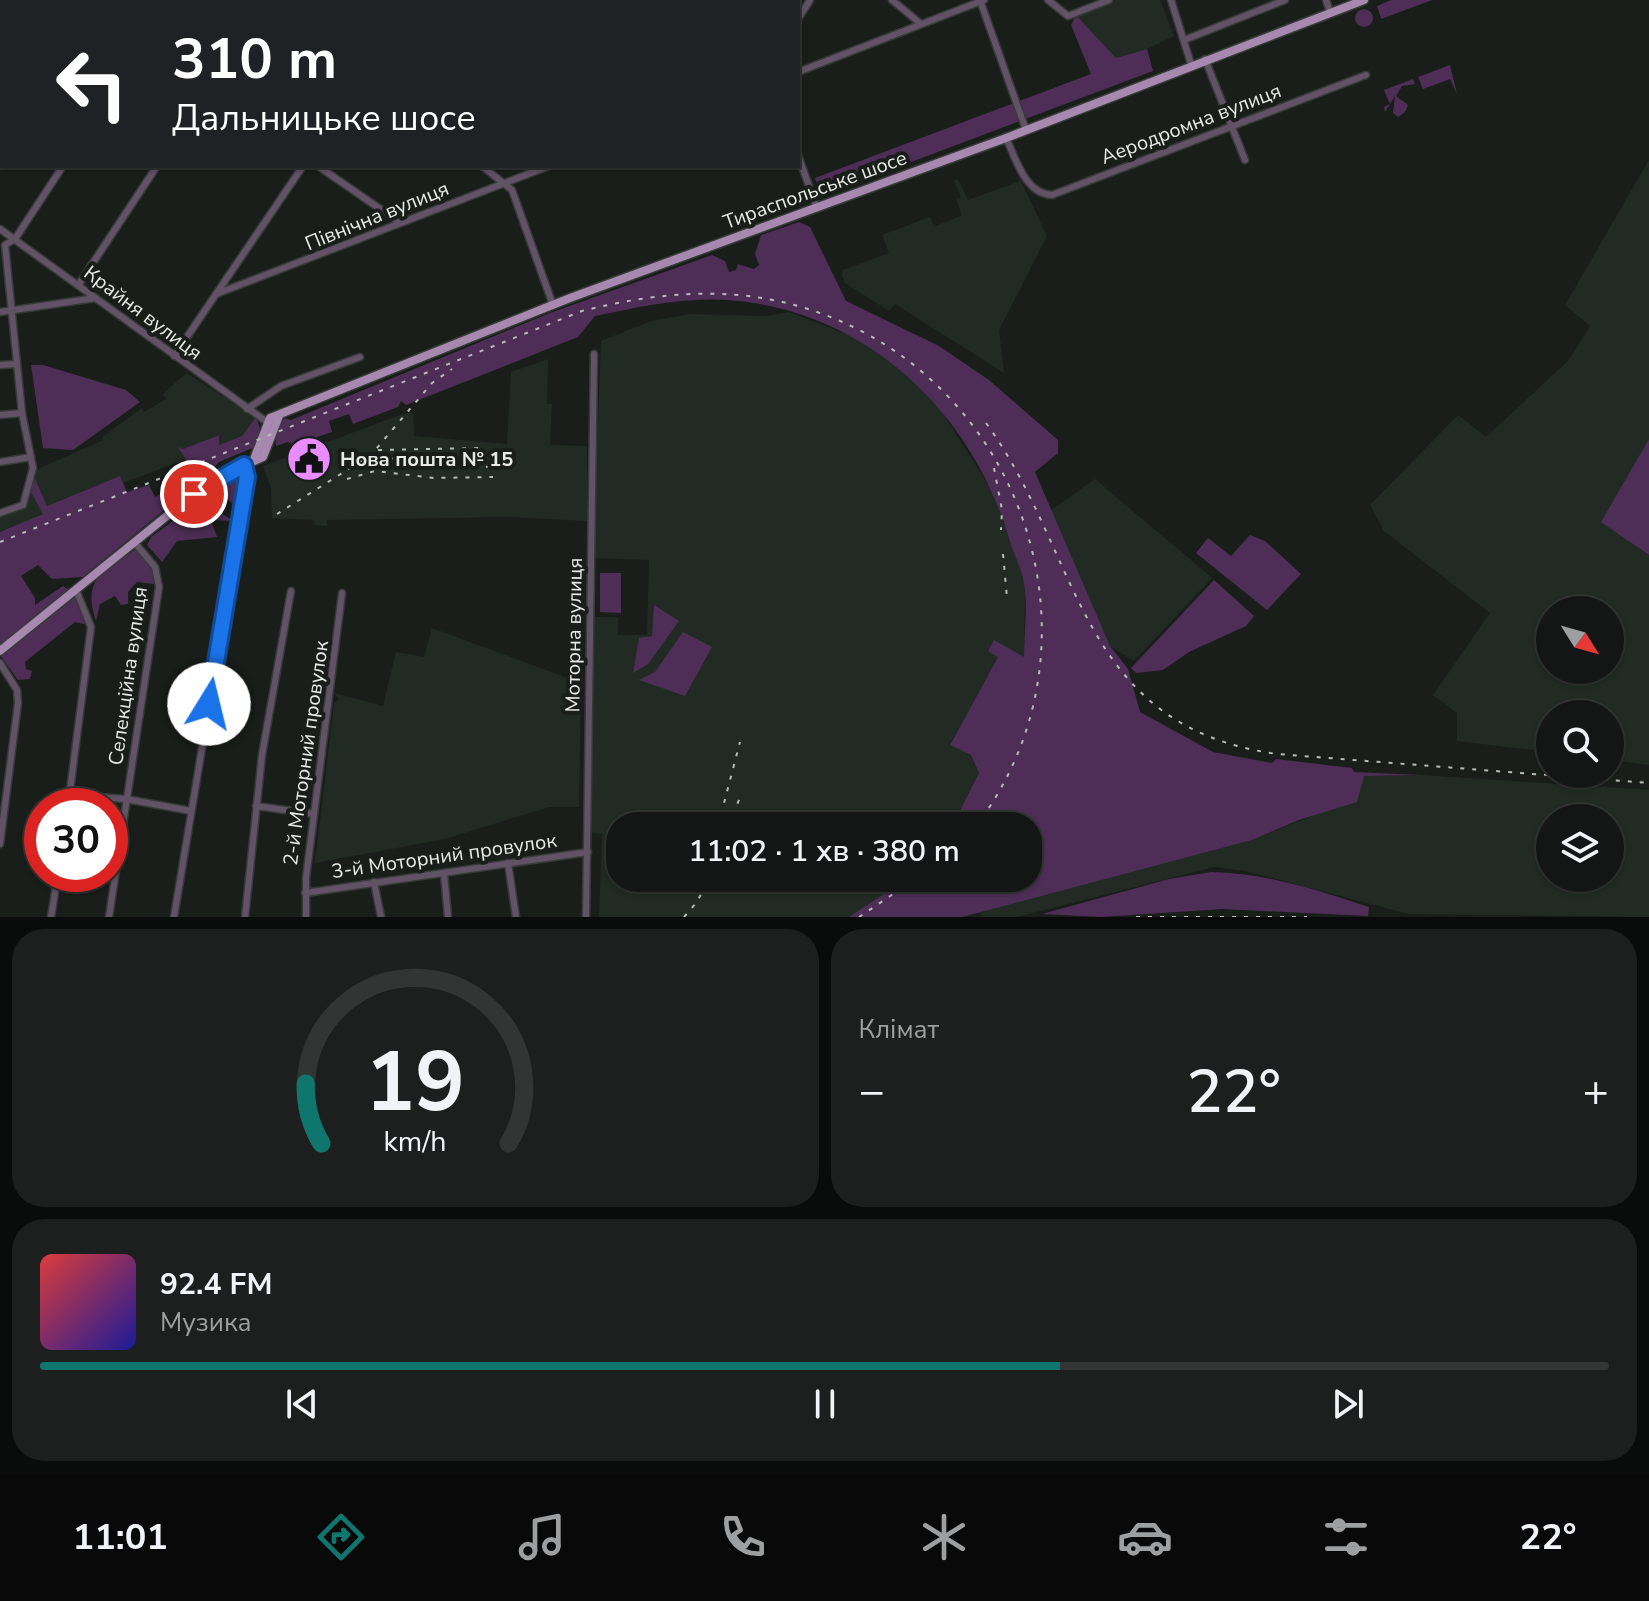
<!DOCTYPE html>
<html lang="uk">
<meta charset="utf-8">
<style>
body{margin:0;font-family:"Nunito Sans",sans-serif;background:#1c1f1d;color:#f1f3f6;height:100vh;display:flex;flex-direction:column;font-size:30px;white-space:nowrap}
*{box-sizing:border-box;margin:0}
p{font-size:26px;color:#9d9fa0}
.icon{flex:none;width:44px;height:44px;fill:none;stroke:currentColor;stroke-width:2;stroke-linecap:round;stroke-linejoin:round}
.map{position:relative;height:917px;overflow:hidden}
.details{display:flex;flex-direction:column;gap:12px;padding:12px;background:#0a0c0b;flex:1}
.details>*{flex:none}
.banner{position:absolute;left:0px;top:0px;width:800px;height:168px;box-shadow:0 2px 6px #0004,0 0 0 2px #323534;background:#202124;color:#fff;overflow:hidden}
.needle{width:52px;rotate:127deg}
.controls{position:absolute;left:1536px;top:596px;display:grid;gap:16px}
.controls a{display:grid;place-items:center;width:88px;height:88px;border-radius:50%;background:#131614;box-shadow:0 2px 6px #0004,0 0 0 2px #323534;font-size:40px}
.speed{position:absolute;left:24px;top:788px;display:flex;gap:16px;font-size:40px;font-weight:700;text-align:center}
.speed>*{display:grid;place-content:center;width:104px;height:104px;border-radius:50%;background:#131614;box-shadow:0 2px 6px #0004,0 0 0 2px #323534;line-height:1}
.speed .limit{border:12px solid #d22;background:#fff;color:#111}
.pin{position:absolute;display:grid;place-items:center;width:68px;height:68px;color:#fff;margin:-34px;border:4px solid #fff;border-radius:50%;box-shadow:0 2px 8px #0007}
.me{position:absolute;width:88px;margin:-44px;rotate:9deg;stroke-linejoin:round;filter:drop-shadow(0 0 6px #0008)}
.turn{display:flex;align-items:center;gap:28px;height:168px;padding:0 40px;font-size:36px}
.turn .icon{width:104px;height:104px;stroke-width:2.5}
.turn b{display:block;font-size:56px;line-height:68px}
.big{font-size:60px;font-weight:600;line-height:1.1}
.details .card{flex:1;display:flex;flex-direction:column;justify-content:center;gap:12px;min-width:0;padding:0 28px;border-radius:32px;background:#1c1f1d}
.details .dial{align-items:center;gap:0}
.dial svg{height:208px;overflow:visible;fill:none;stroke:#323534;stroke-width:7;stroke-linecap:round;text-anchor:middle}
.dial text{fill:#f1f3f6;stroke:none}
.song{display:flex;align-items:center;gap:24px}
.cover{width:96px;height:96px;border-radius:12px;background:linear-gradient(135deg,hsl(0 70% 55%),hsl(240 70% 35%))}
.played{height:8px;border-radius:4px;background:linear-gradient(90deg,#0f766e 65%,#323534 65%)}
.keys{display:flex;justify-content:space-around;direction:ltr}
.heat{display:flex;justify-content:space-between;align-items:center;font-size:44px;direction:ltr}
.details .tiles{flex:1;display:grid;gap:12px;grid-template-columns:1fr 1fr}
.card:last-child{grid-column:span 2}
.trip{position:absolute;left:606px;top:812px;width:436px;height:80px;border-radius:32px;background:#131614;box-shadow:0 2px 6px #0004,0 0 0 2px #323534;font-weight:600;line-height:80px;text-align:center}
.menu{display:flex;height:128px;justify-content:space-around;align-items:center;background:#080908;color:#9d9fa0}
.menu .icon{width:56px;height:56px}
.menu .active{color:#0f766e}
.menu b{font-size:36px;color:#f1f3f6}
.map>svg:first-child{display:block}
.built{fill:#212b24;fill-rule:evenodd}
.green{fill:#4e2e56}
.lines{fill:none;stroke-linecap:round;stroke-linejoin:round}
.minor-casing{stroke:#363b37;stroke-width:9}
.major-casing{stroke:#363b37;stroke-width:11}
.minor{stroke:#615265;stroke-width:6}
.major{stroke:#a788ae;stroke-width:8}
.rail{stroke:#b8bcb9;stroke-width:2;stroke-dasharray:4 8;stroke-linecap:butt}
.route-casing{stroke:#114b97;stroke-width:20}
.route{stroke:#1a73e8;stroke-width:14}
.labels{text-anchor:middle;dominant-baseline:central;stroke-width:8;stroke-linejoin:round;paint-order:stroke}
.street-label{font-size:20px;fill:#e7ebe8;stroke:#191e1a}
.poi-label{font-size:20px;font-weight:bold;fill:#e7ebe8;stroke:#191e1a;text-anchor:start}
</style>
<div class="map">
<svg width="1649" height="917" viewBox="0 0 1649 917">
<rect width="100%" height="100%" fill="#191e1a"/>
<!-- built -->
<g class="built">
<path d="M1115,0H1160L1174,36L1147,49L1116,58L1076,15Z"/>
<path d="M1649,160V439L1602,522L1649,555V765L1610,760V714H1550V752L1457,741V713L1433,695L1490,613L1384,531L1370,505L1458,415L1486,437L1569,360L1590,326L1565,305ZM1550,610H1610V670H1550Z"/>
<path d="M958,179L968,200L1021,181L1047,236L999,330L1004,373L895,304L889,311L845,283L842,276L843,270L889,253L882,235L930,217L934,227L962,215L956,199L961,197L954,181Z"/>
<path d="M789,312L854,337L891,360L935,401L1001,505L1025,585L1024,658L995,641L999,656L950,744L971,755L979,773L952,826H620V878H908L856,914L849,917H599L602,834L591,833L592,617H618V635H647L649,560L593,558L601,341L651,321L690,314L767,316Z"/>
<path d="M548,359L547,404H552L550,445L587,446V521L508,517L327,520V526L315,525L314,520L272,518L271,488L263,466L400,415L413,413L414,436L507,444L511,372Z"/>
<path d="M186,373L256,417L242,436L218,446V435L183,449L187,459L123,483L119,477L47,506L34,476L36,470L103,440L102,437L142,408L144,412L166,399L163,394Z"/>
<path d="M1095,479L1212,578L1134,661L1110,646L1050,511Z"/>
<path d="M31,492L44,514L0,532V514L24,505Z"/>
<path d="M432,628L581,683L579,807H549L445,839L315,863L334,704L339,698L334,693L383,706L396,652L424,657Z"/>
<path d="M1421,775L1649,790V917L1409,914L1245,871L1214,867L1017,917H982L980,911L1252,840L1327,810L1364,776ZM1550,818H1610V878H1550Z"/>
</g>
<!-- green -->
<g class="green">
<path d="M1391,0H1432L1381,19L1377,6Z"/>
<circle cx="1364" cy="18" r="9"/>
<path d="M1076,15L1116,58L1147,49L1153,71L821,196L815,178L1091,74L1071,25Z"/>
<path d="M1450,65L1457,94L1450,79L1423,89L1418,77Z"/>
<path d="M1413,79L1415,84L1402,86L1396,96L1408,105L1405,112L1398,117L1393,113L1395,96L1385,112L1384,107L1390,104L1384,90Z"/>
<path d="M799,222L810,227L846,301L939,346L989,380L1058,440V453L1035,472L1110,646L1128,669L1140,712L1213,752L1272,763L1276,759L1352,768L1354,772L1421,775L1364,776L1357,802L1299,820L1252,840L962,917H849L908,878H1028V826H952L979,773L971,755L950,745L998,657L988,651L994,640L1024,657C1024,634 1028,607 1024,584C1022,568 1013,554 1009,538C971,410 864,309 727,300C682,297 639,307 595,316L578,337L406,405L401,401L398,407L353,424L349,414L329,421L332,432L294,445L288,442L276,446L275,430L285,418L291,420L550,313L712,255L725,261L729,272L736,270L738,264L754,269L759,265L755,254L761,235Z"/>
<path d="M31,365H43L126,390L140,402L73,450L43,448Z"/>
<path d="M256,417L260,428L255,447L219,462L206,476L201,474L189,480L176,474L186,459L178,447L183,449L219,435V445L242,436Z"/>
<path d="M1649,439V555L1601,522Z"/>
<path d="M34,476L47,506L120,476L127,492L149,485L155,497L181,482L186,492L83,577L52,579L38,565L21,576L35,598V605L63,586L69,590L0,646V532L43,514L31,492Z"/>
<path d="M235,476L240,480L239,504L236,506L226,498L208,496L224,480Z"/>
<path d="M202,500L233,521L211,520L217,537L177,541L162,562L147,545L151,537Z"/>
<path d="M1250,535L1265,541L1301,574L1267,610L1196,553L1208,538L1231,556Z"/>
<path d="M136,549L154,566L156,591L154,584L137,582L128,592V604L121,605L115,596L100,604L96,621C82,579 102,571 136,549Z"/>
<path d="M600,573H621V613L600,612Z"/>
<path d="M1214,580L1254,616L1246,626L1189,652L1163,670L1136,673L1131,668Z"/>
<path d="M74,594L87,616L88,625L75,622L25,662L26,669L32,671L30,679L18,680L0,655Z"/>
<path d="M654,605L679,621L648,664L633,673L639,638L652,636Z"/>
<path d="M683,632L712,647L685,696L639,680L655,672Z"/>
<path d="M1211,872C1266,873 1317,890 1369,907L1368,916L1222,909L1101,917L1042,914L1169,879Z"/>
</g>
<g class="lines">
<!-- minor casing -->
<g class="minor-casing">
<g id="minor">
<path d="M237,0L240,2"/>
<path d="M440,0L443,2"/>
<path d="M638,0L641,2"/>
<path d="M892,0L921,24"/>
<path d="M1048,0L1068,16L1109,0"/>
<path d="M1171,0L1191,64"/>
<path d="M1326,0L1330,12"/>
<path d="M68,2L69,0"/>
<path d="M172,2L174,0"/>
<path d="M265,2L267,0"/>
<path d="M338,2L339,0"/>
<path d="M419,2L420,0"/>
<path d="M613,2L614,0"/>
<path d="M981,3L1026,130"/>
<path d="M798,19L810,0"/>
<path d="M1184,40L1285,0"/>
<path d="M1205,59L1245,160"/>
<path d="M798,72L984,0"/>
<path d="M0,104L2,101"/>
<path d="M1006,138C1016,159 1025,194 1052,195L1366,75"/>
<path d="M798,155L816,206"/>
<path d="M318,166L399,222"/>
<path d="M482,166L512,190L553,305"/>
<path d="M0,229L267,422"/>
<path d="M79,284L157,166"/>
<path d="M216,294L549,166"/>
<path d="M0,312L96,298"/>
<path d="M174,356L303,166"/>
<path d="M0,365L16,364"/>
<path d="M247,409L281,386L360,357"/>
<path d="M0,415L22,413"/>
<path d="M0,462L31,457"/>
<path d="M0,513L23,505L33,468L22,413L5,245L15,239L63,166"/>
<path d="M0,663L17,690L18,703L0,844"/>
<path d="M70,795L126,799L191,811"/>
<path d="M68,806L91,627L76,590"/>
<path d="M256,806L314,814"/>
<path d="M508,863L516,917"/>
<path d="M444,874L448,917"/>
<path d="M374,882L381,917"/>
<path d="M305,893L588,852"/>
<path d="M51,917L58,874"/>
<path d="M109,917L159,587L155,567L135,543"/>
<path d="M174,917L247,477L244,465"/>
<path d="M245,917L262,755L291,591"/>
<path d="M306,917V878L342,593"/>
<path d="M586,917L594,354"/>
</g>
</g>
<!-- major casing -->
<g class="major-casing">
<g id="major">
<path d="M254,459L270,418L570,298L1006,138L1364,0"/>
<path d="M0,651L194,494L231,471L263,457L279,416"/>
</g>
</g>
<!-- minor -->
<use href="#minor" class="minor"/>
<!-- major -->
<use href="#major" class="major"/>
<!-- rail -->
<g class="rail">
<path d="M986,423C1083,556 1076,726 1277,754L1649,783"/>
<path d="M378,450L482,448"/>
<path d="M367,463L384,458L490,467"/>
<path d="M994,468L1002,510L1001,530"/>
<path d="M347,479L375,471L434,478L493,477"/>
<path d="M277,514L371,455L432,383L452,369"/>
<path d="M0,542L582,311C658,292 733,285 808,309C1024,377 1114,645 976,826"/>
<path d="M1003,554L1007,598"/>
<path d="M718,826L740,742"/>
<path d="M729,826L740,797"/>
<path d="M684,917L697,902L709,878"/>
<path d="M859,917L917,878"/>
<path d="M1136,917H1307"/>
</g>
</g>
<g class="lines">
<!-- route casing -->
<g class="route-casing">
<path id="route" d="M194,494L244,465L247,477L209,704"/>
</g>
<!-- route -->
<use href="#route" class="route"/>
</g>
<!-- icons -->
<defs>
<g id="civic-disc" transform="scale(2.3)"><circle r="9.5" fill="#e98dfe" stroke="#191e1a"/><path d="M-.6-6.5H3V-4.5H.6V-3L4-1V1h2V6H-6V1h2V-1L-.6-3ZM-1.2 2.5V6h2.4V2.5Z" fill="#111"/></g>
</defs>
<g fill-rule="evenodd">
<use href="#civic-disc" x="309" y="459"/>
</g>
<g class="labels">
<!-- street labels -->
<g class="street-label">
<text transform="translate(1191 124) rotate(-21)">Аеродромна вулиця</text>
<text transform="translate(815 190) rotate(-20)">Тираспольське шосе</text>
<text transform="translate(377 216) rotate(-22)">Північна вулиця</text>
<text transform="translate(143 313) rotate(37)">Крайня вулиця</text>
<text transform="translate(574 635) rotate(-89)">Моторна вулиця</text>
<text transform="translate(128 676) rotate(-82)">Селекційна вулиця</text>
<text transform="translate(306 753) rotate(-82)">2-й Моторний провулок</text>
<text transform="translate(444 856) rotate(-8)">3-й Моторний провулок</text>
</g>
<!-- poi labels -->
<g class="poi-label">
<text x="340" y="459">Нова пошта № 15</text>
</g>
</g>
</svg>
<div class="controls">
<a><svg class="needle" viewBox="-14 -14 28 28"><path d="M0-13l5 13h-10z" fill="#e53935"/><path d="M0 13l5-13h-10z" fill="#9d9fa0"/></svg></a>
<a><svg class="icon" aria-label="search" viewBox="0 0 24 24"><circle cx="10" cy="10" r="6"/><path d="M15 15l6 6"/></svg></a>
<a><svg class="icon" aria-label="layers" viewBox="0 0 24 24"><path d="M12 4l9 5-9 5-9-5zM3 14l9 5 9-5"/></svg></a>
</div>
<div class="speed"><div class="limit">30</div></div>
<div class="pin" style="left:194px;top:494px;background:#d93025"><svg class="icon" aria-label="arrive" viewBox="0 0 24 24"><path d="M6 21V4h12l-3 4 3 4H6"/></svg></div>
<svg class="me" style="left:209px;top:704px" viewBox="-20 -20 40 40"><circle r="19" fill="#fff"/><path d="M0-13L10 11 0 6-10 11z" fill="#1a73e8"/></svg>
<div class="trip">11:02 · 1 хв · 380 m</div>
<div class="banner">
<div class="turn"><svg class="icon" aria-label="left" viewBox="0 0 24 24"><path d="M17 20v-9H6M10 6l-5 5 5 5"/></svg><div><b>310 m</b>Дальницьке шосе</div></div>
</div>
</div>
<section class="details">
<div class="tiles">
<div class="card dial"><svg viewBox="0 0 100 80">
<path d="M14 69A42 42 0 1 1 86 69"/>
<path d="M14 69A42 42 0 0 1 8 46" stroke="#0f766e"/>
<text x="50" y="56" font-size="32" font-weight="700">19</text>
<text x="50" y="72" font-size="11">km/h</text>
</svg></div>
<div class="card"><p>Клімат</p>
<div class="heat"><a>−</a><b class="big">22°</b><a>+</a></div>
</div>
<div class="card">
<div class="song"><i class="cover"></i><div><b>92.4 FM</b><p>Музика</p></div></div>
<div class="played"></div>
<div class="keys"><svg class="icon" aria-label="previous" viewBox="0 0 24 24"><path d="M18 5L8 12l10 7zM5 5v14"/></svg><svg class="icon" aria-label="pause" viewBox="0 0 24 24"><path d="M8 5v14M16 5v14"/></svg><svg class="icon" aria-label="next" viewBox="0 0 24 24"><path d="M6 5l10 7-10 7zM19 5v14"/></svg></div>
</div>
</div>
</section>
<nav class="menu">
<b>11:01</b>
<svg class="icon active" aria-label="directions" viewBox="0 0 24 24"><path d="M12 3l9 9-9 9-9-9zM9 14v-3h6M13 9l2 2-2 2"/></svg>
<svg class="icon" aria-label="music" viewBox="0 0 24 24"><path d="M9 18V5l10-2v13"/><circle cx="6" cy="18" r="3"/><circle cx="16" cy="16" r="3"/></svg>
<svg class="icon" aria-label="phone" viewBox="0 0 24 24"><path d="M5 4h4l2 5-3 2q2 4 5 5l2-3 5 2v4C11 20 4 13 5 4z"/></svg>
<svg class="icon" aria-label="climate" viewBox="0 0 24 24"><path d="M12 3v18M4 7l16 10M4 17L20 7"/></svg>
<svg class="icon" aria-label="car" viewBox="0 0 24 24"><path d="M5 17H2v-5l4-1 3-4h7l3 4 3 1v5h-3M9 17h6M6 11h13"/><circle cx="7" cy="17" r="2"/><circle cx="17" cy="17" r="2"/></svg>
<svg class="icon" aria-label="filters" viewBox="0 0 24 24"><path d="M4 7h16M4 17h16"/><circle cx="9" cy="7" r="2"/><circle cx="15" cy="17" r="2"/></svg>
<b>22°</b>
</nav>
